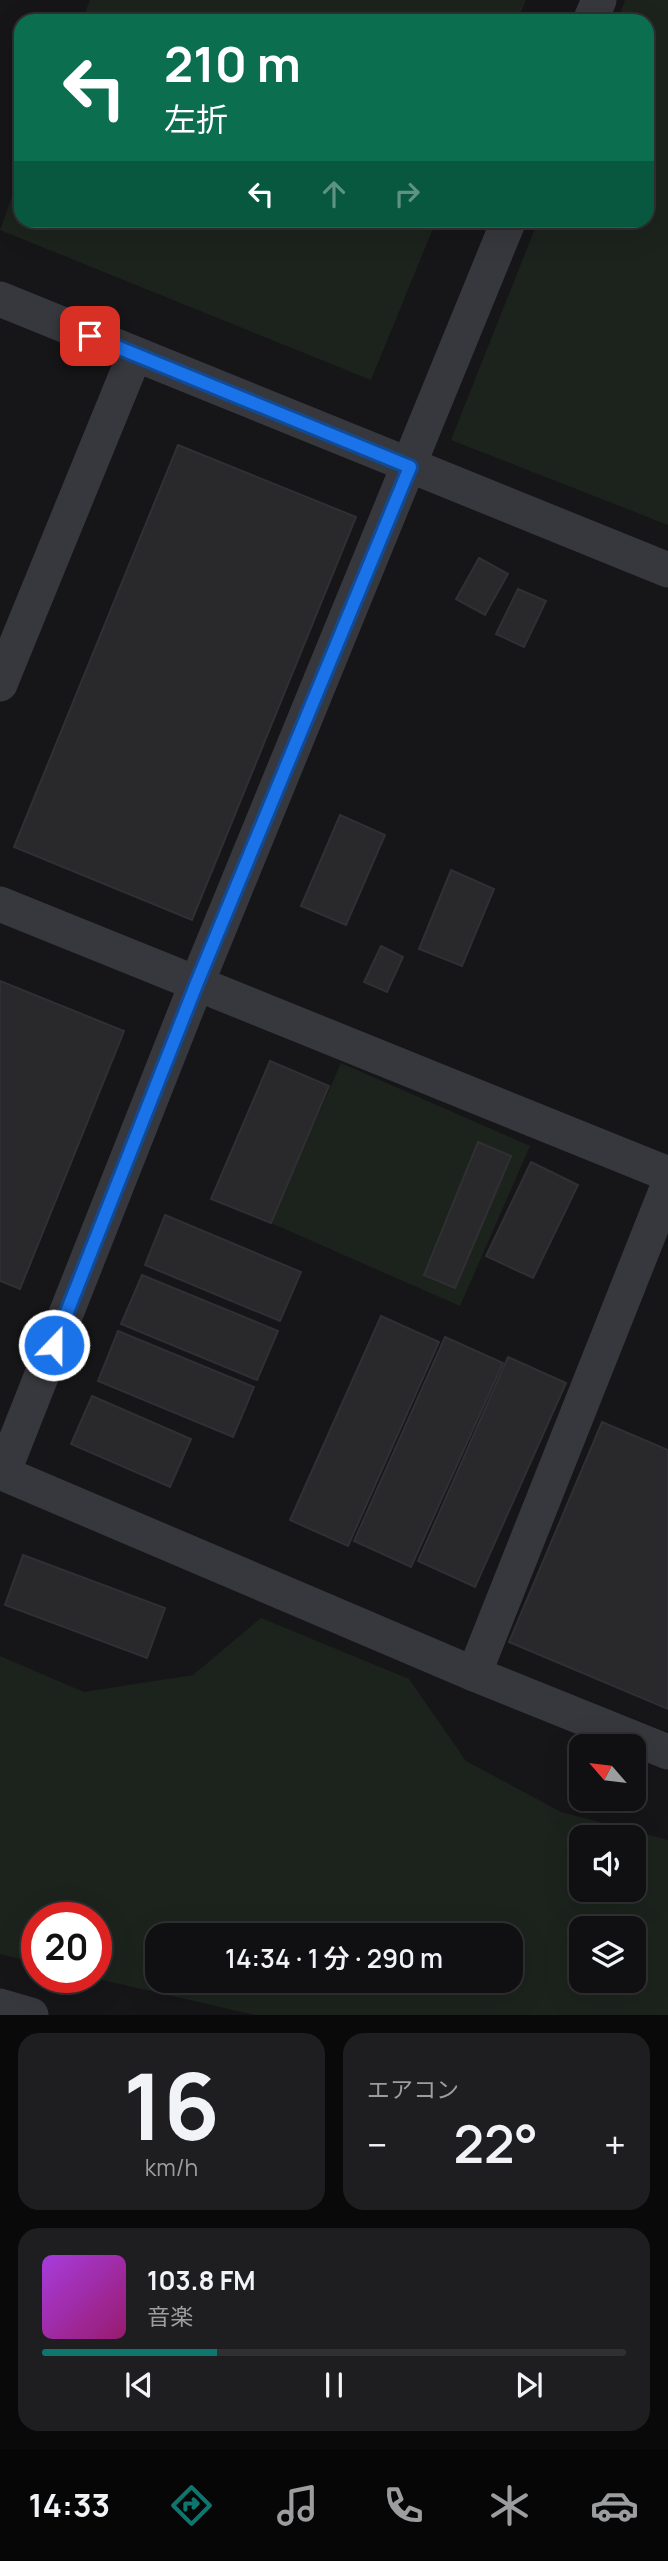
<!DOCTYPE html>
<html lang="ja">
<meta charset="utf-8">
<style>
body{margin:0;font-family:Manrope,"Noto Sans JP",sans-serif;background:#1e1e20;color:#f1f3f6;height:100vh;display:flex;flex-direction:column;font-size:26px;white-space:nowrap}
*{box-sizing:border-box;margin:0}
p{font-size:23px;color:#9c9d9f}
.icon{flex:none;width:38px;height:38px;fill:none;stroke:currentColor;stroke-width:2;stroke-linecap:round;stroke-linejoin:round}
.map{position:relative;height:2015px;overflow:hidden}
.sheet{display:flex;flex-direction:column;gap:18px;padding:18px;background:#09090a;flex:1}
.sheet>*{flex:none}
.top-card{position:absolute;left:14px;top:14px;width:640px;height:214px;border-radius:21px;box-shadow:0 7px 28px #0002,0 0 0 2px #303032;background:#0b6e4f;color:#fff;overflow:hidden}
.needle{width:46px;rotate:298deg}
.tools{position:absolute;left:569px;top:1734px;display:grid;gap:14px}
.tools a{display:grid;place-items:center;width:77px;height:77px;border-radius:14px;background:#101012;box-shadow:0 7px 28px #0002,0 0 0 2px #303032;font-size:35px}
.speed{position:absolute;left:21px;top:1902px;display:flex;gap:14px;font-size:35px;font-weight:700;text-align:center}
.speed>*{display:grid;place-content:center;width:91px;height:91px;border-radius:50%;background:#101012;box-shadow:0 7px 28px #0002,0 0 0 2px #303032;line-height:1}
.speed .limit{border:10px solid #d22;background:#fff;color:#111}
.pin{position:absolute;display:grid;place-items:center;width:60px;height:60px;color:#fff;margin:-30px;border-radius:14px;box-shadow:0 4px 10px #0006}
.me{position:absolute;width:77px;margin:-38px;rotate:22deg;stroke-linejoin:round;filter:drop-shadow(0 0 5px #0008)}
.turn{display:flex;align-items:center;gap:24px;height:147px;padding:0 35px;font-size:32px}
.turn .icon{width:91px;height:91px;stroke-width:2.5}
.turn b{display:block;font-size:49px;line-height:60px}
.lanes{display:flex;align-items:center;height:66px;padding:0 35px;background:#0003;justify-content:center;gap:35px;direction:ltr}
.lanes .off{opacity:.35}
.big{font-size:52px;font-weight:600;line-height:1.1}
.sheet .tile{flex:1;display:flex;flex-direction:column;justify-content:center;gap:10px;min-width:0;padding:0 24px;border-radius:21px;background:#1e1e20}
.sheet .dial{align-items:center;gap:0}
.dial b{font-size:91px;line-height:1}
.song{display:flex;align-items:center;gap:21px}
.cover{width:84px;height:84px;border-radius:10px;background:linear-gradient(135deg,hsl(280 70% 55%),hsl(320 70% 35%))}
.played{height:7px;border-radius:4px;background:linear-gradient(90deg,#0f766e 30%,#303032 30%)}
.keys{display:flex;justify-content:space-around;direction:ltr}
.heat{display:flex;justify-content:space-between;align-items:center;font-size:38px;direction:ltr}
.sheet .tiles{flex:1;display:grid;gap:18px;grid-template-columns:1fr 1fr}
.tile:last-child{grid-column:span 2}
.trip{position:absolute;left:145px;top:1923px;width:378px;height:70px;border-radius:21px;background:#101012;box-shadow:0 7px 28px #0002,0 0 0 2px #303032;font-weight:600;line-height:70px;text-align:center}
.dock{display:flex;height:112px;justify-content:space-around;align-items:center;background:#060607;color:#9c9d9f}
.dock .icon{width:49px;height:49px}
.dock .on{color:#0f766e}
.dock b{font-size:32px;color:#f1f3f6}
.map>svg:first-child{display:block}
.green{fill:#1c231d;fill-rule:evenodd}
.building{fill:#29292c;stroke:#303034;stroke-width:2}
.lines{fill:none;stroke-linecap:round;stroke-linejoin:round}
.minor{stroke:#37383d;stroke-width:35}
.route-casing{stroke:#114b97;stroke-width:18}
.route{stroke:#1a73e8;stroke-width:12}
</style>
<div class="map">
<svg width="668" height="2015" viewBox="0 0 668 2015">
<rect width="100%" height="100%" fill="#161618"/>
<!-- green -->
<g class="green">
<path d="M90,0H526L517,21H82Z"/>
<path d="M625,0H668V525L451,440L538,221L648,220V21H617Z"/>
<path d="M21,172V220L436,221L371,380L0,230Z"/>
<path d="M341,1063L530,1146L460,1306L271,1223Z"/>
<path d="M261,1618L409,1679L466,1761L561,1812L668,1840V2015H255L94,1978L96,1918H37V1963L0,1954V1656L84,1692L193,1675ZM581,1838H634V1890H581ZM634,1928V1981H581V1928ZM158,1936H511V1981H158Z"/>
</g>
<!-- building -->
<g class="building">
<path d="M178,445L356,517L192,920L14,847Z"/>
<path d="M479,558L508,574L485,615L456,599Z"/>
<path d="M518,589L546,601L524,647L496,634Z"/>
<path d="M340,815L385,835L346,925L301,906Z"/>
<path d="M451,870L494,889L462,966L419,949Z"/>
<path d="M381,946L403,957L387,992L364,982Z"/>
<path d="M0,981L124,1031L20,1289L0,1281Z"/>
<path d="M270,1061L329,1086L271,1223L211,1199Z"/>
<path d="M478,1142L511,1156L455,1288L424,1275Z"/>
<path d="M531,1162L578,1185L533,1278L486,1256Z"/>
<path d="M165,1215L301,1272L280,1321L145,1265Z"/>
<path d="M142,1275L278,1331L257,1380L121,1324Z"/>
<path d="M381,1316L439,1342L348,1546L290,1520Z"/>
<path d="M118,1331L254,1387L233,1437L98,1381Z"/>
<path d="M445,1337L503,1363L411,1567L354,1541Z"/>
<path d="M508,1357L566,1383L475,1587L418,1561Z"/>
<path d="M92,1396L191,1439L170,1487L71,1444Z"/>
<path d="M602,1422L668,1450V1709L509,1642Z"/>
<path d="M23,1555L165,1608L147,1658L5,1605Z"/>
</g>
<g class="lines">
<!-- minor -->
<g class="minor">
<path d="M590,21L599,0"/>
<path d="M0,299L668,570"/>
<path d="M0,684L135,354"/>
<path d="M0,904L668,1174"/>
<path d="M0,1472L474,1674L668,1752"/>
<path d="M3,1473L196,985L509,220"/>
<path d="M474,1674L668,1186"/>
<path d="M0,2006L31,2015"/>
</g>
</g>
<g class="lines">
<!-- route casing -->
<g class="route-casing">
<path id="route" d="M54,1345L196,985L410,467L90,336"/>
</g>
<!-- route -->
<use href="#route" class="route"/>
</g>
</svg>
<div class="tools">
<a><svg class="needle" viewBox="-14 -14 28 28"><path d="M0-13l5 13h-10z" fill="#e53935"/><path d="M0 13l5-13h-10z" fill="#9c9d9f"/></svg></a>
<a><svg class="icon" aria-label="sound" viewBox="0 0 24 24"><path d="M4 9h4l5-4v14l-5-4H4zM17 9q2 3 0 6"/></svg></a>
<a><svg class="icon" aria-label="layers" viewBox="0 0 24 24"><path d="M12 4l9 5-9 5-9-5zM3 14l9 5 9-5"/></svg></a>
</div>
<div class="speed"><div class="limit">20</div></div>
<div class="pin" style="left:90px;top:336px;background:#d93025"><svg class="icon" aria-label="arrive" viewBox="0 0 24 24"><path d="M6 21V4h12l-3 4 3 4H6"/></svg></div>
<svg class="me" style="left:54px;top:1345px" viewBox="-20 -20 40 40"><circle r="17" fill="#1a73e8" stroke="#fff" stroke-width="3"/><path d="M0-11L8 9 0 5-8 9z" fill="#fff"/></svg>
<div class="trip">14:34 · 1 分 · 290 m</div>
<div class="top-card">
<div class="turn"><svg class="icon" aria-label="left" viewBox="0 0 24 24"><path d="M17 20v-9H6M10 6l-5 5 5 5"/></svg><div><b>210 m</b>左折</div></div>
<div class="lanes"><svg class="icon" aria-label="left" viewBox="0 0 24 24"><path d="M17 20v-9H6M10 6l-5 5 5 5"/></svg><svg class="icon off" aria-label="ahead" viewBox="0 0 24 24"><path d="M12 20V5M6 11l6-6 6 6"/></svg><svg class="icon off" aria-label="right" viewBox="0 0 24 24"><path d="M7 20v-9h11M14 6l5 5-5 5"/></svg></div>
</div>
</div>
<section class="sheet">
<div class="tiles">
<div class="tile dial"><b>16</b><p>km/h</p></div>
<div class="tile"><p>エアコン</p>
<div class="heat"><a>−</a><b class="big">22°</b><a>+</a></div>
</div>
<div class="tile">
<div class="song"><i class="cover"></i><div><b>103.8 FM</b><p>音楽</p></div></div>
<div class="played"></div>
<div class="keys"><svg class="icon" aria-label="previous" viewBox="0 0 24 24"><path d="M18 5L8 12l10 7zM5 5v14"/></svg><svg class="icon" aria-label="pause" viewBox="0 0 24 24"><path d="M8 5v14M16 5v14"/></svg><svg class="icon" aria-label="next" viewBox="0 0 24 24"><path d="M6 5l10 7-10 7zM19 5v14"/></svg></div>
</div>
</div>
</section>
<nav class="dock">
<b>14:33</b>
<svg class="icon on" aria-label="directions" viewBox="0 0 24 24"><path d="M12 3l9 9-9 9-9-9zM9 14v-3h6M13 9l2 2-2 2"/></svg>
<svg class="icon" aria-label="music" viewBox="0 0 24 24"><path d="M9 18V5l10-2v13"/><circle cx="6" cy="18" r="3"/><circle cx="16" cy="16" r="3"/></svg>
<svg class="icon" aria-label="phone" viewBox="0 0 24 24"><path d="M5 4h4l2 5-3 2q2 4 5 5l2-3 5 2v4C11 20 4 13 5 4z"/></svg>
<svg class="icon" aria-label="climate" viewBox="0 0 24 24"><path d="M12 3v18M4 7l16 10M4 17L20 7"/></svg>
<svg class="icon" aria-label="car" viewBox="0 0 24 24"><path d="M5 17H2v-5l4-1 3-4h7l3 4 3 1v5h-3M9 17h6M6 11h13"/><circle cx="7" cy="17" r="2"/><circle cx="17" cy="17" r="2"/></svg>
</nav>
